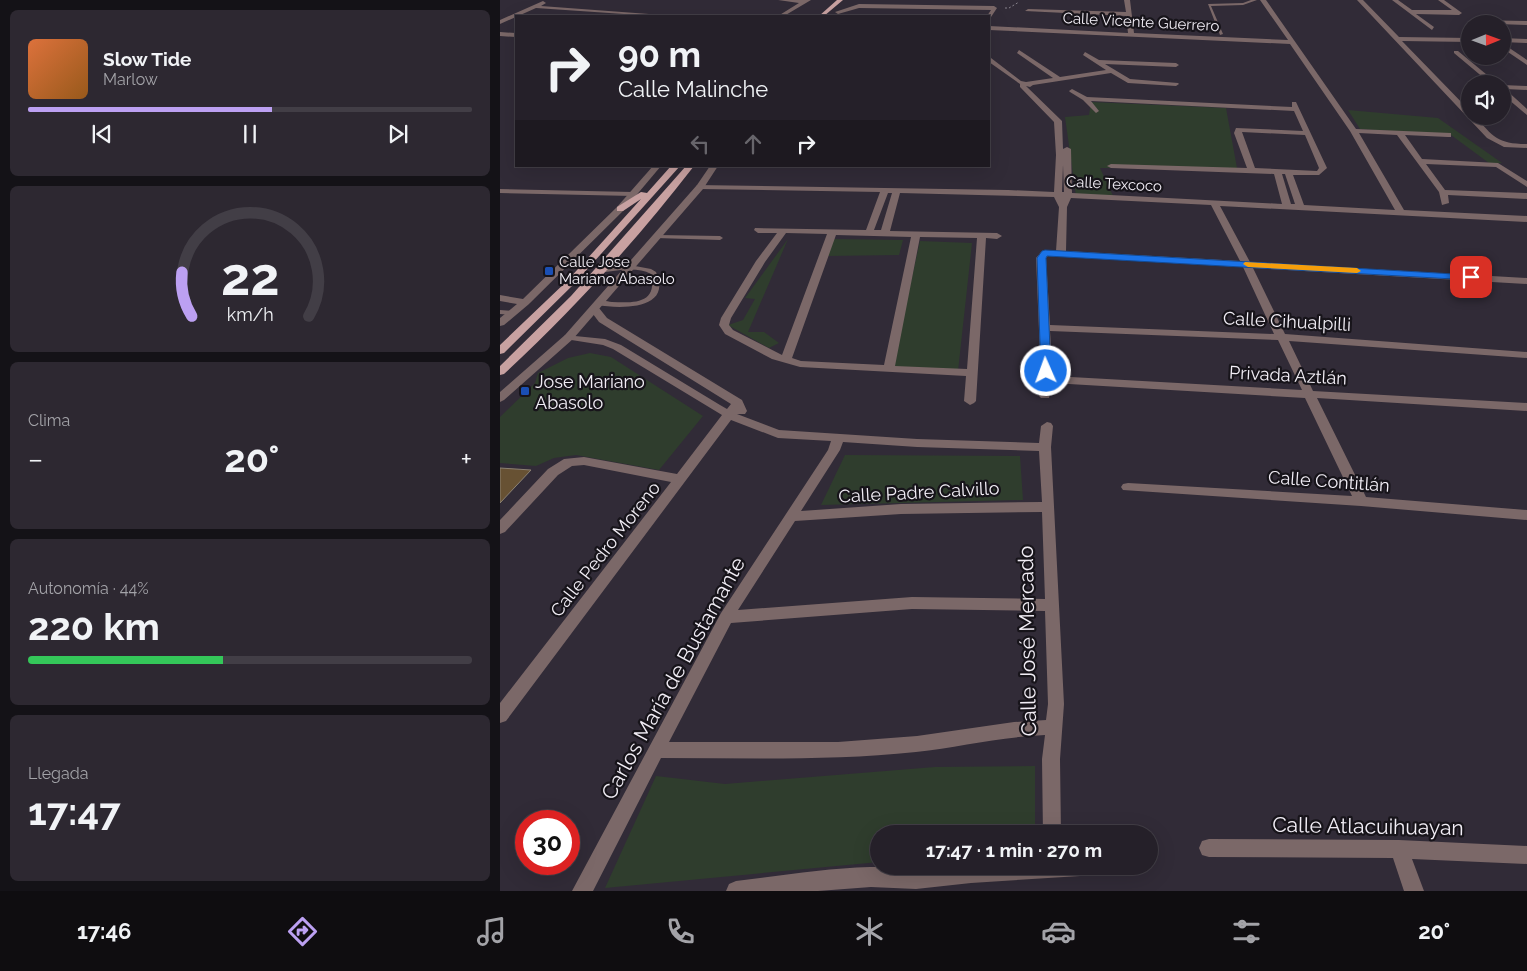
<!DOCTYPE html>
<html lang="es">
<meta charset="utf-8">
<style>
body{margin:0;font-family:Raleway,sans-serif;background:#2d2831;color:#f1f3f6;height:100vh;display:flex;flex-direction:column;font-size:19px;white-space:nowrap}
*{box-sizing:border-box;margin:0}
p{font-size:16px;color:#a3a3a8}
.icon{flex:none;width:28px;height:28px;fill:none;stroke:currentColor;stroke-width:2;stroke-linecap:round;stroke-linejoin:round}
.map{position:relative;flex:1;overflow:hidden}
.details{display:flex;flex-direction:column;gap:10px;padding:10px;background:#141217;width:500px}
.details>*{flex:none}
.top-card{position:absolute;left:15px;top:15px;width:475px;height:152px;border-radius:0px;box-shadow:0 5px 20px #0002,0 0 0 1px #423e46;background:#252029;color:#f1f3f6;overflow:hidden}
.needle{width:32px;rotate:89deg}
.controls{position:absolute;left:961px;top:15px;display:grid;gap:10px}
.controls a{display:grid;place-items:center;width:50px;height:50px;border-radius:50%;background:#252029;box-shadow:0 5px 20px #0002,0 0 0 1px #423e46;font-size:25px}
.speed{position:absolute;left:15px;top:810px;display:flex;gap:10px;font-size:25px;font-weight:700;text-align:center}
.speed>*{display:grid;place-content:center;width:65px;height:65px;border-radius:50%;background:#252029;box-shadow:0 5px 20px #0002,0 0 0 1px #423e46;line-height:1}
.speed .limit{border:8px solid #d22;background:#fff;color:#111}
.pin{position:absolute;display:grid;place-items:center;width:42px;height:42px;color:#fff;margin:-21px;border-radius:10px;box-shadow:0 2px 8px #0006}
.me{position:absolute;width:55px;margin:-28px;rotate:358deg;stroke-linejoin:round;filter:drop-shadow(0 0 4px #0008)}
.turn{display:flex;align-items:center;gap:18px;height:105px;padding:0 20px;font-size:22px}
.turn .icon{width:65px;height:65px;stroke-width:2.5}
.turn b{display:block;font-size:35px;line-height:42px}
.lanes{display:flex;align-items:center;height:48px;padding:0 20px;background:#0003;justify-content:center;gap:25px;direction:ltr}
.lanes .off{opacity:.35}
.big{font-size:38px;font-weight:700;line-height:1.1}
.details .tile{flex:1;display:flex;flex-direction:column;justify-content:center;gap:8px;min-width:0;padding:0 18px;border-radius:8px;background:#2d2831}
.details .dial{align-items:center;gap:0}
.dial svg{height:130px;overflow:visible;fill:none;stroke:#423e46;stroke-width:7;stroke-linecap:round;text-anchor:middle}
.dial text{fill:#f1f3f6;stroke:none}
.song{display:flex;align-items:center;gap:15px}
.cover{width:60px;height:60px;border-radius:8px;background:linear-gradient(135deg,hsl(20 70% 55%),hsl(30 70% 35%))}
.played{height:5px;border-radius:2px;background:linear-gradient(90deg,#bca0f2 55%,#423e46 55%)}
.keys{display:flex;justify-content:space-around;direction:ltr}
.heat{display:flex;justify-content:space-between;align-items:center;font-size:28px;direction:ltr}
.charge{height:8px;border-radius:4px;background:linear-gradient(90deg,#34c759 44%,#423e46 0)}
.trip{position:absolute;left:370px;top:825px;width:288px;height:50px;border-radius:25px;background:#252029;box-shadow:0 5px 20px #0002,0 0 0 1px #423e46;font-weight:700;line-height:50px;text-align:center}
.tab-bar{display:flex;height:80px;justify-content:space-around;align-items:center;background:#0f0d10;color:#a3a3a8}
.tab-bar .icon{width:35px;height:35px}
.tab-bar .active{color:#bca0f2}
.tab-bar b{font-size:22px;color:#f1f3f6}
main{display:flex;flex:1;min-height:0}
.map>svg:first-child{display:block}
.green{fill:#2f3d2d}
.building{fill:#675133;stroke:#8b8173}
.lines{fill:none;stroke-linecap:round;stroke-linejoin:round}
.path{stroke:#86818b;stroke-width:1;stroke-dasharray:2 2;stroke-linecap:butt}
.service{fill:#7b6868;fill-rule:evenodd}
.minor{fill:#7b6868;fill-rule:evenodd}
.tertiary{fill:#7b6868;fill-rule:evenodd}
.primary{fill:#c8a1a1;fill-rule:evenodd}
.route{fill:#1a73e8;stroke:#114b97}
.slow{fill:#f59e0b}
.transit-dot{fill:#1a4fb4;stroke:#17141a;stroke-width:2}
.labels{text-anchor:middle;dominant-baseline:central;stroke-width:4.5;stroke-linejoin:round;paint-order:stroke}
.far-street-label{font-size:15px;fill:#f1edf5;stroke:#17141a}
.far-poi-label{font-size:15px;fill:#f1edf5;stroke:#17141a;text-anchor:start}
.street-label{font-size:18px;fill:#f1edf5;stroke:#17141a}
.poi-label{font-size:18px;fill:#f1edf5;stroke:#17141a;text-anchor:start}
.near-street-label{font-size:21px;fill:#f1edf5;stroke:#17141a}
</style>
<main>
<section class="details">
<div class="tile">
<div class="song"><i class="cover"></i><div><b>Slow Tide</b><p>Marlow</p></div></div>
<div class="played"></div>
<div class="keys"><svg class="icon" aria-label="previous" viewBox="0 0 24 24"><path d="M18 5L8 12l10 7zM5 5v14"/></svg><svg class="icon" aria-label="pause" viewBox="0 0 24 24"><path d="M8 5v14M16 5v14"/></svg><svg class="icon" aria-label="next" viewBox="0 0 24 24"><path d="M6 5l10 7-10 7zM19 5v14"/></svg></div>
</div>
<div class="tile dial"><svg viewBox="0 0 100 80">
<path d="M14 69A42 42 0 1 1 86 69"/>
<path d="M14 69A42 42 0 0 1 8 42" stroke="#bca0f2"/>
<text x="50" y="56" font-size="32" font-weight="700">22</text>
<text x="50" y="72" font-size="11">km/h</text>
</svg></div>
<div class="tile"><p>Clima</p>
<div class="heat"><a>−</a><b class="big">20°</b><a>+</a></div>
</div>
<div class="tile"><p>Autonomía · 44%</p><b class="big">220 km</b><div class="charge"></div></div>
<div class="tile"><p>Llegada</p><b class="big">17:47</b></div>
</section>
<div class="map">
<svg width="1027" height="891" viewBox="0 0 1027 891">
<rect width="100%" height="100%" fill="#312b37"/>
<!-- green -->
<g class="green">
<path d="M591,102L726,108L737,168H600L614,198L576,196L565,117L589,115Z"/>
<path d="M848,110L938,118L1002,163H989L951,135L860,129Z"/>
<path d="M288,239L248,332H264L279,343L269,348L228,325L243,320L255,299L245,298Z"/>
<path d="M332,239L403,240L399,255L327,256Z"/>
<path d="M420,241L472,243L458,371L392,368Z"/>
<path d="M90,353L111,357L203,416L159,470L76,455L54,458L36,466L0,463V417L35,383L38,373L68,358Z"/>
<path d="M345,455L520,456L523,500L321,505Z"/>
<path d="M535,766V834H379V862L105,888L156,776L225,784L435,767Z"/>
</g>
<!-- building -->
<path class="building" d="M0,468L31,470L0,503Z"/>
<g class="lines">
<!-- path -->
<path class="path" d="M505,8H509L519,2"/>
<!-- service -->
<g class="service">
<path d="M751,0H757L743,5L711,6L723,34L720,35L708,4L743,3Z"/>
<path d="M0,189L133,192L136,194L133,196L0,193Z"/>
<path d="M158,235L220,236L223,238L220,240L156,238L155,237Z"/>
<path d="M135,266L151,269L156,272C173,310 121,309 97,305L96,303C101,300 106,301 112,302C134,303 158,304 151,274C136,266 116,271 100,273L97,271L100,269Z"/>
<path d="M0,310L12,311L16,313L12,315L0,314Z"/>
</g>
<!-- minor -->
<g class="minor">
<path d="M278,0H311L284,16H278L299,3Z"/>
<path d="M624,0H630L634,33L788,40L760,0H766L856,129L951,133V137H948L905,135L922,159L998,163L1027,181V187L996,167L926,164L945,190L1027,193V199L948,195L949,203L942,205L939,192L897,135L859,133L904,210L1027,216V222L720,206L750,262L1027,278V284L753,268L785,334L1027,352V358L789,341L813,391L1027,403V411L817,398L866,497L1027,510V520L861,506L623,490L621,487L623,484L628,483L852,496L805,398L552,383L549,398H541L539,396L541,379L536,258L542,251H556L559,207L554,197L400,193L390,231L497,233L502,236L497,239L486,238L476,401L474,403L470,405L464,401L466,376L300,367L272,359L225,334L219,325L221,318L256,261L277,233H258L254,230L255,228L366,230L380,192L200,189L196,187L197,185L508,190L554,192L556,155L554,122L520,87V84L489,62V57L491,58L521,81L526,82L553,78L517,53L519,50L560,77L606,70L583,55L585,52L599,60L676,63L679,65L676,67L605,64L630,79L678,83L679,84L676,86L628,83L611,73L533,85L530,87L526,86L562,121L563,149L567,147L571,149L572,193L782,204L774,174L611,168L607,166L611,164L747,168L734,133L736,128L803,131L794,111L591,101L599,111L596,113L583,100L570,92L569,91L572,89L587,97L792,107V102H796L827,168L819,175H793L804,205L895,210L850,131L790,44L489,30V26L628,33L626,16L525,11L528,9L626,12ZM742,132L805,135L819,168L817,171L755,168ZM563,165L564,192H562ZM782,174H785L795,204H791ZM388,193H392L381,230H374ZM571,198L711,205L740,261L566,251L567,207ZM286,233L327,234L282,355L233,330L229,325L231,318L265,262ZM336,235L411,237L384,365L301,361L292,358ZM420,237L477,238L467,369L395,366ZM548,256L743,267L774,334L550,325L546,258ZM550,331L778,340L802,390L553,376Z"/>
<path d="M857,0H863L899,37L970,38V42L902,41L970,111V116H975C993,137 998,144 1027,144V148L1004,147L987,138Z"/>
<path d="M892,0H898L912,10H952L938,0H944L962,13L959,15L916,14L934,27L932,30Z"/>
<path d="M43,1L46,3L41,6L176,16H153L36,8L0,24V20Z"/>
<path d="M359,4L494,6L497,8L489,20L487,16L491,10L359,8L338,14L335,12Z"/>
<path d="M971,20L1027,21V25L969,23Z"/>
<path d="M0,32L16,33V37L0,36Z"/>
<path d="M1002,38L1027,39V43L1002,42Z"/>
<path d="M1002,43L1027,60V65L1002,48Z"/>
<path d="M954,51H958L998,84H991L954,53Z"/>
<path d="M1002,85L1027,86V90L1005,89L1027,109V115L1002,94Z"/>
<path d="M153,166H161L123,211H117V207Z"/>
<path d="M95,307L99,308L107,318L242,400L247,411L245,414H237L279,430L417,439L539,443L541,426L547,422L551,423L553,426L551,447L564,704L560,759L561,834H543L542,759L545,735C501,737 459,747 416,752C332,761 246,758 161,758L93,891H72L221,613L328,450L331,441L278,438L231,420L6,721L0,723V703L171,482L84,465L72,466L58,475L5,532L0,534V520L48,469L64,459L84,457L177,474L222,415L113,349L103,345L65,339L64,337L65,335L105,339L121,345L220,405L227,409L231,404L99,322L90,310ZM343,442L417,447L539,451L542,502L401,504L301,511L340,450ZM542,512L545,599L412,597L238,610L295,521L401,514ZM412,609L545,611L548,704L546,720L514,722L417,736L338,742H169L231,623Z"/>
<path d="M709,839L899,840L1027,846V864L912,859L924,891H904L893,858L709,857L702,855L699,848L702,841Z"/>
<path d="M444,866H590L587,873L580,876L471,883L416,889L371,887L318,891H226L229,884L236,881C281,876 326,868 370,867C396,867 418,869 444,866Z"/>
</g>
<!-- tertiary -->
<g class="tertiary">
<path d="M210,166H218L203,189L73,339L4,400L0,402V392L65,335L197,185Z"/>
<path d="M120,206L124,209L123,211L29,304L4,325L0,326V318L17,304L0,301V295L23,299L117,207Z"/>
</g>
<!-- primary -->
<g class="primary">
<path d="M337,0H343L324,16H319Z"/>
<path d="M171,166H180L74,284L4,353L0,354V345L68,280L141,199L123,211H117V207L141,192L147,193Z"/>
<path d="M186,166H194C137,240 72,311 4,374L0,375V366L71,296Z"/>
</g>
</g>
<!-- route -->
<path class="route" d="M545,250L971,275L975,277L971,280L547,256L546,258L551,371L546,374L541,371L537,258L542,251Z"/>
<!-- slow -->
<path class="slow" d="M745,262L857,268L861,271L857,273L748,267L743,264Z"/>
<!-- markers -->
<g class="transit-dot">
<rect x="44" y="266" width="10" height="10" rx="2.5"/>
<rect x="20" y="386" width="10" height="10" rx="2.5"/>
</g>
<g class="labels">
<!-- far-street labels -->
<g class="far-street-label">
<text transform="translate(641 22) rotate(3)">Calle Vicente Guerrero</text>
<text transform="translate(614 184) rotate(3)">Calle Texcoco</text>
</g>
<!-- far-poi labels -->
<g class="far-poi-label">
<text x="59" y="262">Calle Jose<tspan x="59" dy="17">Mariano Abasolo</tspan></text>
</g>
<!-- street labels -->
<g class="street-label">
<text transform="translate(787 321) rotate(3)">Calle Cihualpilli</text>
<text transform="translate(788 375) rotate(3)">Privada Aztlán</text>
<text transform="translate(829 481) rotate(4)">Calle Contitlán</text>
<text transform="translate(419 492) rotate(-3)">Calle Padre Calvillo</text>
<text transform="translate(105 549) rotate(-52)">Calle Pedro Moreno</text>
</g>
<!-- poi labels -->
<g class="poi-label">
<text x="35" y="381">Jose Mariano<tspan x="35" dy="21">Abasolo</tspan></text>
</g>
<!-- near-street labels -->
<g class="near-street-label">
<text transform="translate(527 641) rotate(-91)">Calle José Mercado</text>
<text transform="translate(173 678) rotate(-61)">Carlos María de Bustamante</text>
<text transform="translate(868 826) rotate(1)">Calle Atlacuihuayan</text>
</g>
</g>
</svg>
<div class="controls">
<a><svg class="needle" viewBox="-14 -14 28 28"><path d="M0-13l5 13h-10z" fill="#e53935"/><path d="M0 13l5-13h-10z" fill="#a3a3a8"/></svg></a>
<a><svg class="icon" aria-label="sound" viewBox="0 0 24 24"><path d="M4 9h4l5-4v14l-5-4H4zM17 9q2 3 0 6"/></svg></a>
</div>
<div class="speed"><div class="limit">30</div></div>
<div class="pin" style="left:971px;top:277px;background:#d93025"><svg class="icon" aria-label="arrive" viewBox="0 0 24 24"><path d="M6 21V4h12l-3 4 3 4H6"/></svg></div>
<svg class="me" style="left:546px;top:371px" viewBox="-20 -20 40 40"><circle r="17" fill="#1a73e8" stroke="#fff" stroke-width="3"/><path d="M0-11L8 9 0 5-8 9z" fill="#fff"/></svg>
<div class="trip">17:47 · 1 min · 270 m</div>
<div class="top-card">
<div class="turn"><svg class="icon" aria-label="right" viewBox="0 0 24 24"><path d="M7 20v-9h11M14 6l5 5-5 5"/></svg><div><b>90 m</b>Calle Malinche</div></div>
<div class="lanes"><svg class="icon off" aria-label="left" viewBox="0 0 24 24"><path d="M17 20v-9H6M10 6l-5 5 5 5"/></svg><svg class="icon off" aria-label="ahead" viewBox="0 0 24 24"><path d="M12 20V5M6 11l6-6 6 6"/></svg><svg class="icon" aria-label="right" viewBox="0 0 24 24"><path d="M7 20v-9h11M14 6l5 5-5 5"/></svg></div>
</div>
</div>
</main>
<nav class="tab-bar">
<b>17:46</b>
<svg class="icon active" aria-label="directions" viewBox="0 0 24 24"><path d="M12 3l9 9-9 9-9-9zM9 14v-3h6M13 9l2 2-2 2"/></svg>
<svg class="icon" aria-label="music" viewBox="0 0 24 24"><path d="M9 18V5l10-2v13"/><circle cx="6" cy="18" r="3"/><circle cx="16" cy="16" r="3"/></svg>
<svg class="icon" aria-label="phone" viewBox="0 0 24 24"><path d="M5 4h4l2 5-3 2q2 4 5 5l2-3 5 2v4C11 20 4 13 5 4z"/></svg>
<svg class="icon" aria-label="climate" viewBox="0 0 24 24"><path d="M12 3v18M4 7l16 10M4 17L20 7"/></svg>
<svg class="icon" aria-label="car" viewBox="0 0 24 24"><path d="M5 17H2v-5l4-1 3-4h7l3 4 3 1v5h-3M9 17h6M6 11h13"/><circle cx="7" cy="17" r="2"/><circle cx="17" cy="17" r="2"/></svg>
<svg class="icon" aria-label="filters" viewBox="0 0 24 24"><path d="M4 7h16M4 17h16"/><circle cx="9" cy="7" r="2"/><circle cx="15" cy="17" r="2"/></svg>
<b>20°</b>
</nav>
